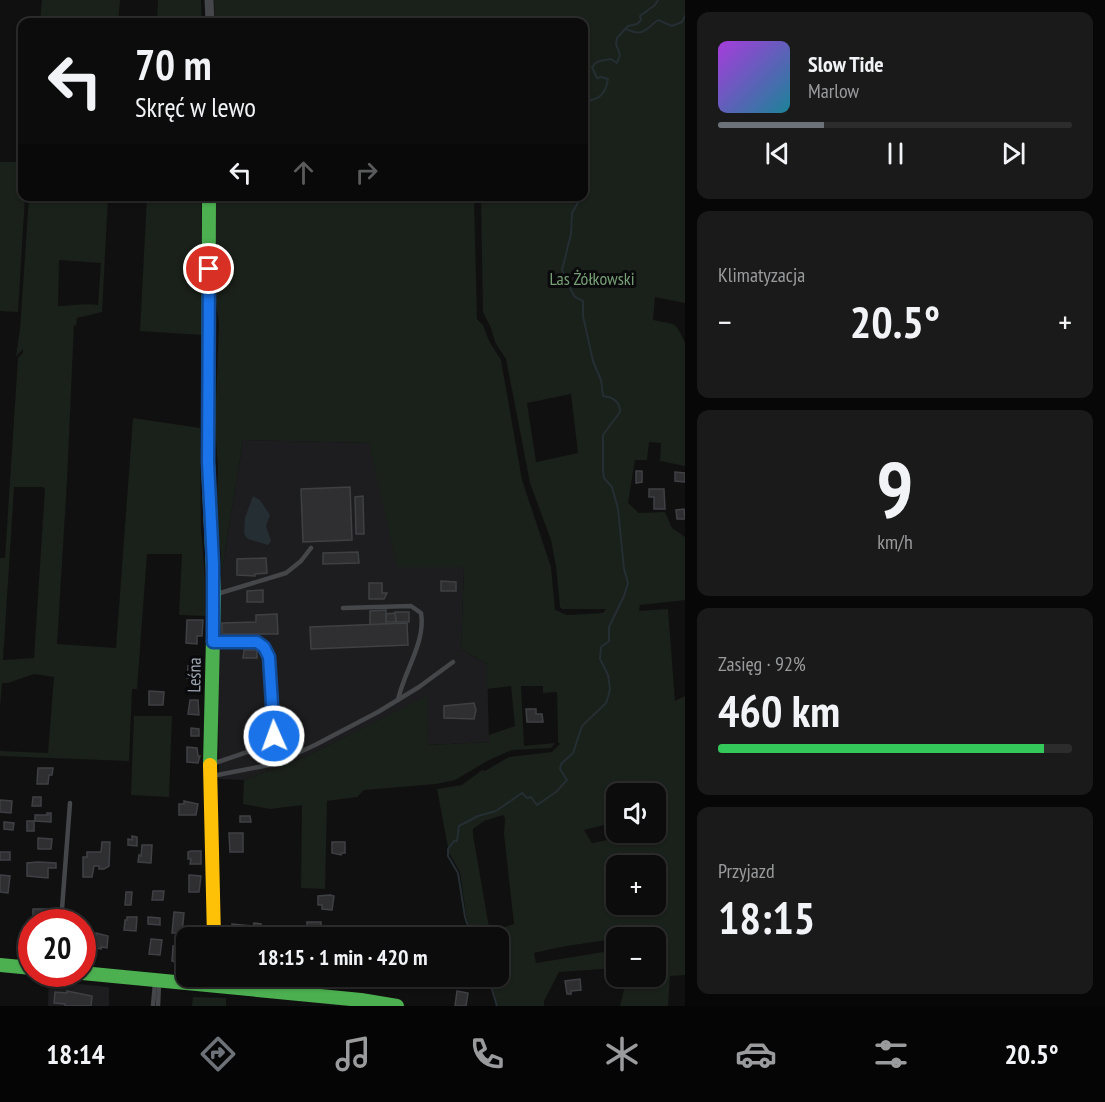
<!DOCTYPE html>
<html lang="pl">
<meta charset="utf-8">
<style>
body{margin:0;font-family:"PT Sans Narrow",sans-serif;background:#1a1a1a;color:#f1f3f6;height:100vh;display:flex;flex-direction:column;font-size:22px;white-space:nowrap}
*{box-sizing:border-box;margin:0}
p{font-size:20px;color:#9a9b9d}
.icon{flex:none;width:33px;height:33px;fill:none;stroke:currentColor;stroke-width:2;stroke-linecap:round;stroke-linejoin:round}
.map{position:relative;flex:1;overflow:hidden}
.details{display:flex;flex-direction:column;gap:12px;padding:12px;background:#070707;width:420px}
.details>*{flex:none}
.hud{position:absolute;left:18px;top:18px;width:570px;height:183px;border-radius:12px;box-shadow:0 2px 4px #0004,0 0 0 2px #2c2c2d;background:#0c0c0c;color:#f1f3f6;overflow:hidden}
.fabs{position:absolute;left:606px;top:783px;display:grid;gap:12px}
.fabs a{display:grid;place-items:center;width:60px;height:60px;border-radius:12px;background:#0c0c0c;box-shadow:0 2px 4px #0004,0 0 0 2px #2c2c2d;font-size:30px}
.speed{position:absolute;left:18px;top:909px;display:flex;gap:12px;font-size:30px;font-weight:700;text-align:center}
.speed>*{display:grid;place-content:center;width:78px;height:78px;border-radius:50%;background:#0c0c0c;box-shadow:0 2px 4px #0004,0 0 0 2px #2c2c2d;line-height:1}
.speed .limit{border:9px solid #d22;background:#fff;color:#111}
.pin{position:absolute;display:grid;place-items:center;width:51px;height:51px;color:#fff;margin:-26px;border:3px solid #fff;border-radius:50%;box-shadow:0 2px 6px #0007}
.me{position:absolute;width:66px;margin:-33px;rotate:358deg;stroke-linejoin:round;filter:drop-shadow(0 0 4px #0008)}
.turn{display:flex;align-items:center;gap:21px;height:126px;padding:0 18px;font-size:27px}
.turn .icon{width:78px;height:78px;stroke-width:2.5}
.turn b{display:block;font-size:42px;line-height:51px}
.lanes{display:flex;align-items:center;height:57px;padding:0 18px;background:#0003;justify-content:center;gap:30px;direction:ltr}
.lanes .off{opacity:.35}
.big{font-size:45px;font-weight:800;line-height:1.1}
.details .widget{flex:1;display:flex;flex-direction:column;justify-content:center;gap:9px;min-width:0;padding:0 21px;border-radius:12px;background:#1a1a1a}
.details .dial{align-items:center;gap:0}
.dial b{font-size:78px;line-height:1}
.song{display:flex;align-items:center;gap:18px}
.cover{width:72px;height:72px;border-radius:9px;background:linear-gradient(135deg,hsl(280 70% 55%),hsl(190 70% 35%))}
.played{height:6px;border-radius:3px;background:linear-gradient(90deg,#6d7279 30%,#2c2c2d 30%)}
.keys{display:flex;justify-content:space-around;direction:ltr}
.heat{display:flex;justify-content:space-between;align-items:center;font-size:33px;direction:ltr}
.charge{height:9px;border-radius:4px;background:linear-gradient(90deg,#34c759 92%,#2c2c2d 0)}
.trip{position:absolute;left:176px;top:927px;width:333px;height:60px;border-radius:12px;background:#0c0c0c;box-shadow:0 2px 4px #0004,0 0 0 2px #2c2c2d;font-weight:800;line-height:60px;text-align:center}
.tabs{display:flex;height:96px;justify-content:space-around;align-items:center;background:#050505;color:#9a9b9d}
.tabs .icon{width:42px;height:42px}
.tabs .on{color:#6d7279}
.tabs b{font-size:27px;color:#f1f3f6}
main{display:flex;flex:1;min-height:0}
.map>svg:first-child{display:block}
.built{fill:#1d1d1f}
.green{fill:#1a201a;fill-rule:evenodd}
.water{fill:#252e33}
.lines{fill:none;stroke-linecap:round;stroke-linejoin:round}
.stream{stroke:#252e33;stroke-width:2}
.building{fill:#2f2f31;stroke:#3e4044;stroke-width:1.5}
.lane{stroke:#444649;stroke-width:4.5}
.street{stroke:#444649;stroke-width:9}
.fast{stroke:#4caf50;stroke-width:14}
.slow{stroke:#ffc107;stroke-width:14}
.route-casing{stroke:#114b97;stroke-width:15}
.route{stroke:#1a73e8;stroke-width:10}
.labels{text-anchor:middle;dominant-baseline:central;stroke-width:6;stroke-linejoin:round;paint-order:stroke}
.park-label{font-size:18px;fill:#769f75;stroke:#0a0a0c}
.street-label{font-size:18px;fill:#9fa7b2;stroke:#0a0a0c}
</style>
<main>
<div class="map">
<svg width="685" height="1006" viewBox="0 0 685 1006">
<rect width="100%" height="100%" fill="#101010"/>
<!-- built -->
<g class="built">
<path d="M243,440L369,443L464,567L461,649L487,664L489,742L428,745L426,697L307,756L244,780L219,779L217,617L221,577Z"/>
<path d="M49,981L109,987V1006H48Z"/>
</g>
<!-- green -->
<g class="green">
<path d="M42,0H120L118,22H40Z"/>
<path d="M158,0H201L202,22H157Z"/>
<path d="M214,0H685V303L655,297L653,320C676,325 675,320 685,343V466L660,461L661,443L649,442L647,460H635L628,503L639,513L665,512L672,528L685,537V600L640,605L639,611L668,609L675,701L685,696V975L670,976L668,1006H620L627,977L656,976V938L640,937L639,935C605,941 568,944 534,953L536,963L616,950V968L559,972L544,1001V1006H498L489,977L498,976V938L472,937L466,915L460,872L449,853L437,789L462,785L482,770L485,771L509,757L552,752L560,744L558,742L557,692L543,693V686H521L524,746L555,743L551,748L512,750L489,760L455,780L436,784L364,790L357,797L327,801L325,889L301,888L302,805L270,809L243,804L244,780L307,756L427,696L428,745L489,742V735L515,726L511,686L487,689V664L461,649L464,567H397L369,443L243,440L221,577V554L216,522L218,469L215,425L219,323L215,297V197H474L477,319L483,325L489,341L501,360L522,480L551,567L555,610L567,615L603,613L606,609H562L560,607L556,566L551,540L530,483L506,359L495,342L491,328L483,312L481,197L584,196V22H215ZM571,394L578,453L536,462L527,403ZM616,794H656V815L666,813V827L656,830V832L644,833L592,843L584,830L616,822ZM503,815L505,818L504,834L514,924L502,928L489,927L473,835V829L484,821ZM616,866H656V904H616Z"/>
<path d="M0,162H22V196L25,197L18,312L0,311Z"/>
<path d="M29,197H108L102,312L77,318L76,327L74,324L67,481L57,644L116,648L133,418L200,428L201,528L205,578V616L179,615L182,554H147L137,689H132L129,761L0,756V751L48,753L54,677L34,674L8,683H2L0,708V558H5L18,358L23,353V349L16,356L20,329ZM59,260L101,263L98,305C84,303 72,306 58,306ZM14,487H43L45,489L34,658L3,660Z"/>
<path d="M147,197H201L202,335L140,331Z"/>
<path d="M134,716H172L169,797L131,795Z"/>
<path d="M193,997L226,998V1006H192Z"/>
</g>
<!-- water -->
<path class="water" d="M253,496L260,500L270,515L266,526L271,541L268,545L248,539L244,534L245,518Z"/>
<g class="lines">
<!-- stream -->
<g class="stream">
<path d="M626,29C643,37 645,30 658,20L672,26L682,22L685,16"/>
<path d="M584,102C599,99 605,96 608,79L601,77L597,78L592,67C597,59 604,61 611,59L617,63L620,55L616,44L617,38L628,26L637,24L641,20L640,16L655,5L658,0"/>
<path d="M584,187V194"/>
<path d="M472,938L465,917L458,873L448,856V849L454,841H457L459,826L478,816L496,811L522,793L527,798L531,797L537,805L556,792L567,780L560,769L561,764L573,753L582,726L606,703L608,697L610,689L608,675L600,659L601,647L609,641V627L624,596L628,583L624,569L618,509L612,487L604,478L603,471V435L620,412C620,401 612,397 603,396L601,380L593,361L583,316V301L575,297L572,292L562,270L571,234L572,213L582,196"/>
<path d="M488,976L497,1006"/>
</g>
</g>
<!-- building -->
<g class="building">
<path d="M636,471H642V482L636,483Z"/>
<path d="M675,472L685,473V482L675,481Z"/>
<path d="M350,487L352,540L303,542L301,489Z"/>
<path d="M649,489H664L665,509H654V497H649Z"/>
<path d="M363,496L364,534H356L355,497Z"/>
<path d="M684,509L685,519H677L676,510Z"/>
<path d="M358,552L359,563L323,564V553Z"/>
<path d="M266,558L267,573L255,574V576L237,575V559Z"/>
<path d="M441,581L456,582V591H441Z"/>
<path d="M369,583H382V593H387L384,599H369Z"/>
<path d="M263,590V602H247V591Z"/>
<path d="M386,610V624L370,625V611Z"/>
<path d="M395,612H409V622H396Z"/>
<path d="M395,613L396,622H386V614Z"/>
<path d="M277,614L278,634H222V623L256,622V615Z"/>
<path d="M187,620H203L202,636H197V644L186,643Z"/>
<path d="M407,623L408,645L311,649L310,627Z"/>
<path d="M244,650H257V658H243Z"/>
<path d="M188,666L201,667L200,679L187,678Z"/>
<path d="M149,691L164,692L163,705H149Z"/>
<path d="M190,700H198L199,715L188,714Z"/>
<path d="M474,703L476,710L474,719L444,718V706Z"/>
<path d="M526,709H536V714H542L543,722H527Z"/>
<path d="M191,728L199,729V736H191Z"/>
<path d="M187,747L197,748L198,756H200L198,763L187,762Z"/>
<path d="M38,768H53L52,775H49L48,784H37Z"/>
<path d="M33,797H41V806H32Z"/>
<path d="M0,800L12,801L11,813L0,812Z"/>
<path d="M184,801L198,804L196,815H179V804H184Z"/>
<path d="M47,813H51V822L35,821V815H48Z"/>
<path d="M240,816H250L251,822H240Z"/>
<rect x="27" y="821" width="7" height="10"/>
<path d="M4,822L14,823L13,830L4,829Z"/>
<path d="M229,833H243V852H230Z"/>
<path d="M132,836L137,837V846L128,845V839L132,840Z"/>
<path d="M38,838L52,839L51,849H38Z"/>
<path d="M102,842H110L109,866L104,869H99V866H94L92,877H83V857H87V852H101Z"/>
<path d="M332,842H345V853H342L341,855L332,853Z"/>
<path d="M142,845H152L151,863L138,862L139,855L141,856Z"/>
<path d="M191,851H201V864H190L191,859H188V852Z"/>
<rect x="0" y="852" width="10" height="8"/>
<path d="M38,862L56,863V868H48V878L27,876V863Z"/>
<path d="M0,875L10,876L8,893L0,892Z"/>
<path d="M189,875L201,876L199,892H189Z"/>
<path d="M153,891H164L163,900H152Z"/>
<path d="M126,892H132L131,905H125Z"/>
<path d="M330,895L334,896L332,910L322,909V905H318V896Z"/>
<rect x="33" y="909" width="15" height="7"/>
<path d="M174,912L184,913L182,933H172Z"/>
<path d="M127,917H137L136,931L124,930L125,920H127Z"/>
<path d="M148,917L160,918V925L148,924Z"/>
<rect x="307" y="922" width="14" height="9"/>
<path d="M254,923L261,924V927L270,928L267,938H231L232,924L253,926Z"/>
<path d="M96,933L108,936L107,948L101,947V949L90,946L91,935H96Z"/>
<path d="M151,939L162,940L160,955L149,954Z"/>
<path d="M20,942L31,943L30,950L19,948Z"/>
<path d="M173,946L178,947L177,955H181L180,964L172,961Z"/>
<path d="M178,947L186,948V963L181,962V955H177Z"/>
<path d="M580,979L581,990L571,991V994H567L565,981Z"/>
<path d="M67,991L92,996L91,1006H65V1004L54,1003L55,992L67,993Z"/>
<path d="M457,991L468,993L466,1006H455Z"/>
</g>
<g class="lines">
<!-- lane -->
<g class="lane">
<path d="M217,594L286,573L301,561L311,548"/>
<path d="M343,608L411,606L421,613C426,642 404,671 398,700"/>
<path d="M212,764L268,745L272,741L274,732C273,711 277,652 257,642H215"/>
<path d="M212,776L274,764L315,745L378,712L419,687L453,662"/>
<path d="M61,922L70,803"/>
<path d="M153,1006L155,983"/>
<path d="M158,1006L159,983"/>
</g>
<!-- street -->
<path class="street" d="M209,0L210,22"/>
<!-- fast -->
<g class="fast">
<path d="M209,196L208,462L214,595L210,765"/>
<path d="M0,965L32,968"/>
<path d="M82,973L361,1000L397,1006"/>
</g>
<!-- slow -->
<path class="slow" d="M210,765L214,938"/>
</g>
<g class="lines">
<!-- route casing -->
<g class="route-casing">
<path id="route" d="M209,269L208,462L213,564V642H257L264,647L269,657L274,736"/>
</g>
<!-- route -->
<use href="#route" class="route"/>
</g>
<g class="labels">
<!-- park labels -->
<g class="park-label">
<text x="592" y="278">Las Żółkowski</text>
</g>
<!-- street labels -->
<g class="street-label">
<text transform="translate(194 675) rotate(-89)">Leśna</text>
</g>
</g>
</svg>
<div class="fabs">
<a><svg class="icon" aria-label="sound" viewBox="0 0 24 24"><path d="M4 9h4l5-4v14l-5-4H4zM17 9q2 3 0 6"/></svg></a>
<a>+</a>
<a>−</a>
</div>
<div class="speed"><div class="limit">20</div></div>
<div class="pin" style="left:209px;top:269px;background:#d93025"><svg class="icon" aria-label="arrive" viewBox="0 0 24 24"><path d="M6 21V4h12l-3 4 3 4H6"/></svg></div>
<svg class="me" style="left:274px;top:736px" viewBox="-20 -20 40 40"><circle r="17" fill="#1a73e8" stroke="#fff" stroke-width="3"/><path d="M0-11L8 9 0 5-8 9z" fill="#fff"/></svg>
<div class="trip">18:15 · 1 min · 420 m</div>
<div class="hud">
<div class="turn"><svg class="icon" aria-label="left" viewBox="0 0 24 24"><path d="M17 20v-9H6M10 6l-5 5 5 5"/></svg><div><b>70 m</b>Skręć w lewo</div></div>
<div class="lanes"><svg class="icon" aria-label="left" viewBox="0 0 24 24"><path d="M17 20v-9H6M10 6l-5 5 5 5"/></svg><svg class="icon off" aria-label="ahead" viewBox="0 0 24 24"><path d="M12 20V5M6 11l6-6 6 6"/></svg><svg class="icon off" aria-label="right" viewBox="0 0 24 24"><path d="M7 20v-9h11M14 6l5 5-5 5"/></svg></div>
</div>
</div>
<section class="details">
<div class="widget">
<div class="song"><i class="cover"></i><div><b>Slow Tide</b><p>Marlow</p></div></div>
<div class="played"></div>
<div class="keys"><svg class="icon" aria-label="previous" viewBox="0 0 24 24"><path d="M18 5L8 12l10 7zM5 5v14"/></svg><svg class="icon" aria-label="pause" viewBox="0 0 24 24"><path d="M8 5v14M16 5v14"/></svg><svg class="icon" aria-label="next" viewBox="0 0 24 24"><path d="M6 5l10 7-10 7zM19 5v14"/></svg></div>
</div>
<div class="widget"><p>Klimatyzacja</p>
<div class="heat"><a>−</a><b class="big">20.5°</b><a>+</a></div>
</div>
<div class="widget dial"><b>9</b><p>km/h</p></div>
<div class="widget"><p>Zasięg · 92%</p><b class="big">460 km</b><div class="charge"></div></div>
<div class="widget"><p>Przyjazd</p><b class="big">18:15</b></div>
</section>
</main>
<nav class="tabs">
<b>18:14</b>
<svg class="icon on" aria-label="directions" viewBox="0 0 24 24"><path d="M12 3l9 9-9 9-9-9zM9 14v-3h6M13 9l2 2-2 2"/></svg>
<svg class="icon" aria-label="music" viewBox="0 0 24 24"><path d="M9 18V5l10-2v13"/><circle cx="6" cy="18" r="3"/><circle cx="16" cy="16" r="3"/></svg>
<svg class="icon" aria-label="phone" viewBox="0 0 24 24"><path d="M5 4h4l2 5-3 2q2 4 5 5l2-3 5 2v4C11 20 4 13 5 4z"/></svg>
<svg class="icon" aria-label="climate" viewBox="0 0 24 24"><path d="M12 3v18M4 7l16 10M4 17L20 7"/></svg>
<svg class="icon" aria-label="car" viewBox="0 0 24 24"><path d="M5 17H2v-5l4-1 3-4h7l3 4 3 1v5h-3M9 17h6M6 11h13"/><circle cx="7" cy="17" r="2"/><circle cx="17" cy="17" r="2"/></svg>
<svg class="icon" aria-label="filters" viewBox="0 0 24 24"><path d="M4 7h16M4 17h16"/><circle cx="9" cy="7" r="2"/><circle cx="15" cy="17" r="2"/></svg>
<b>20.5°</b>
</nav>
